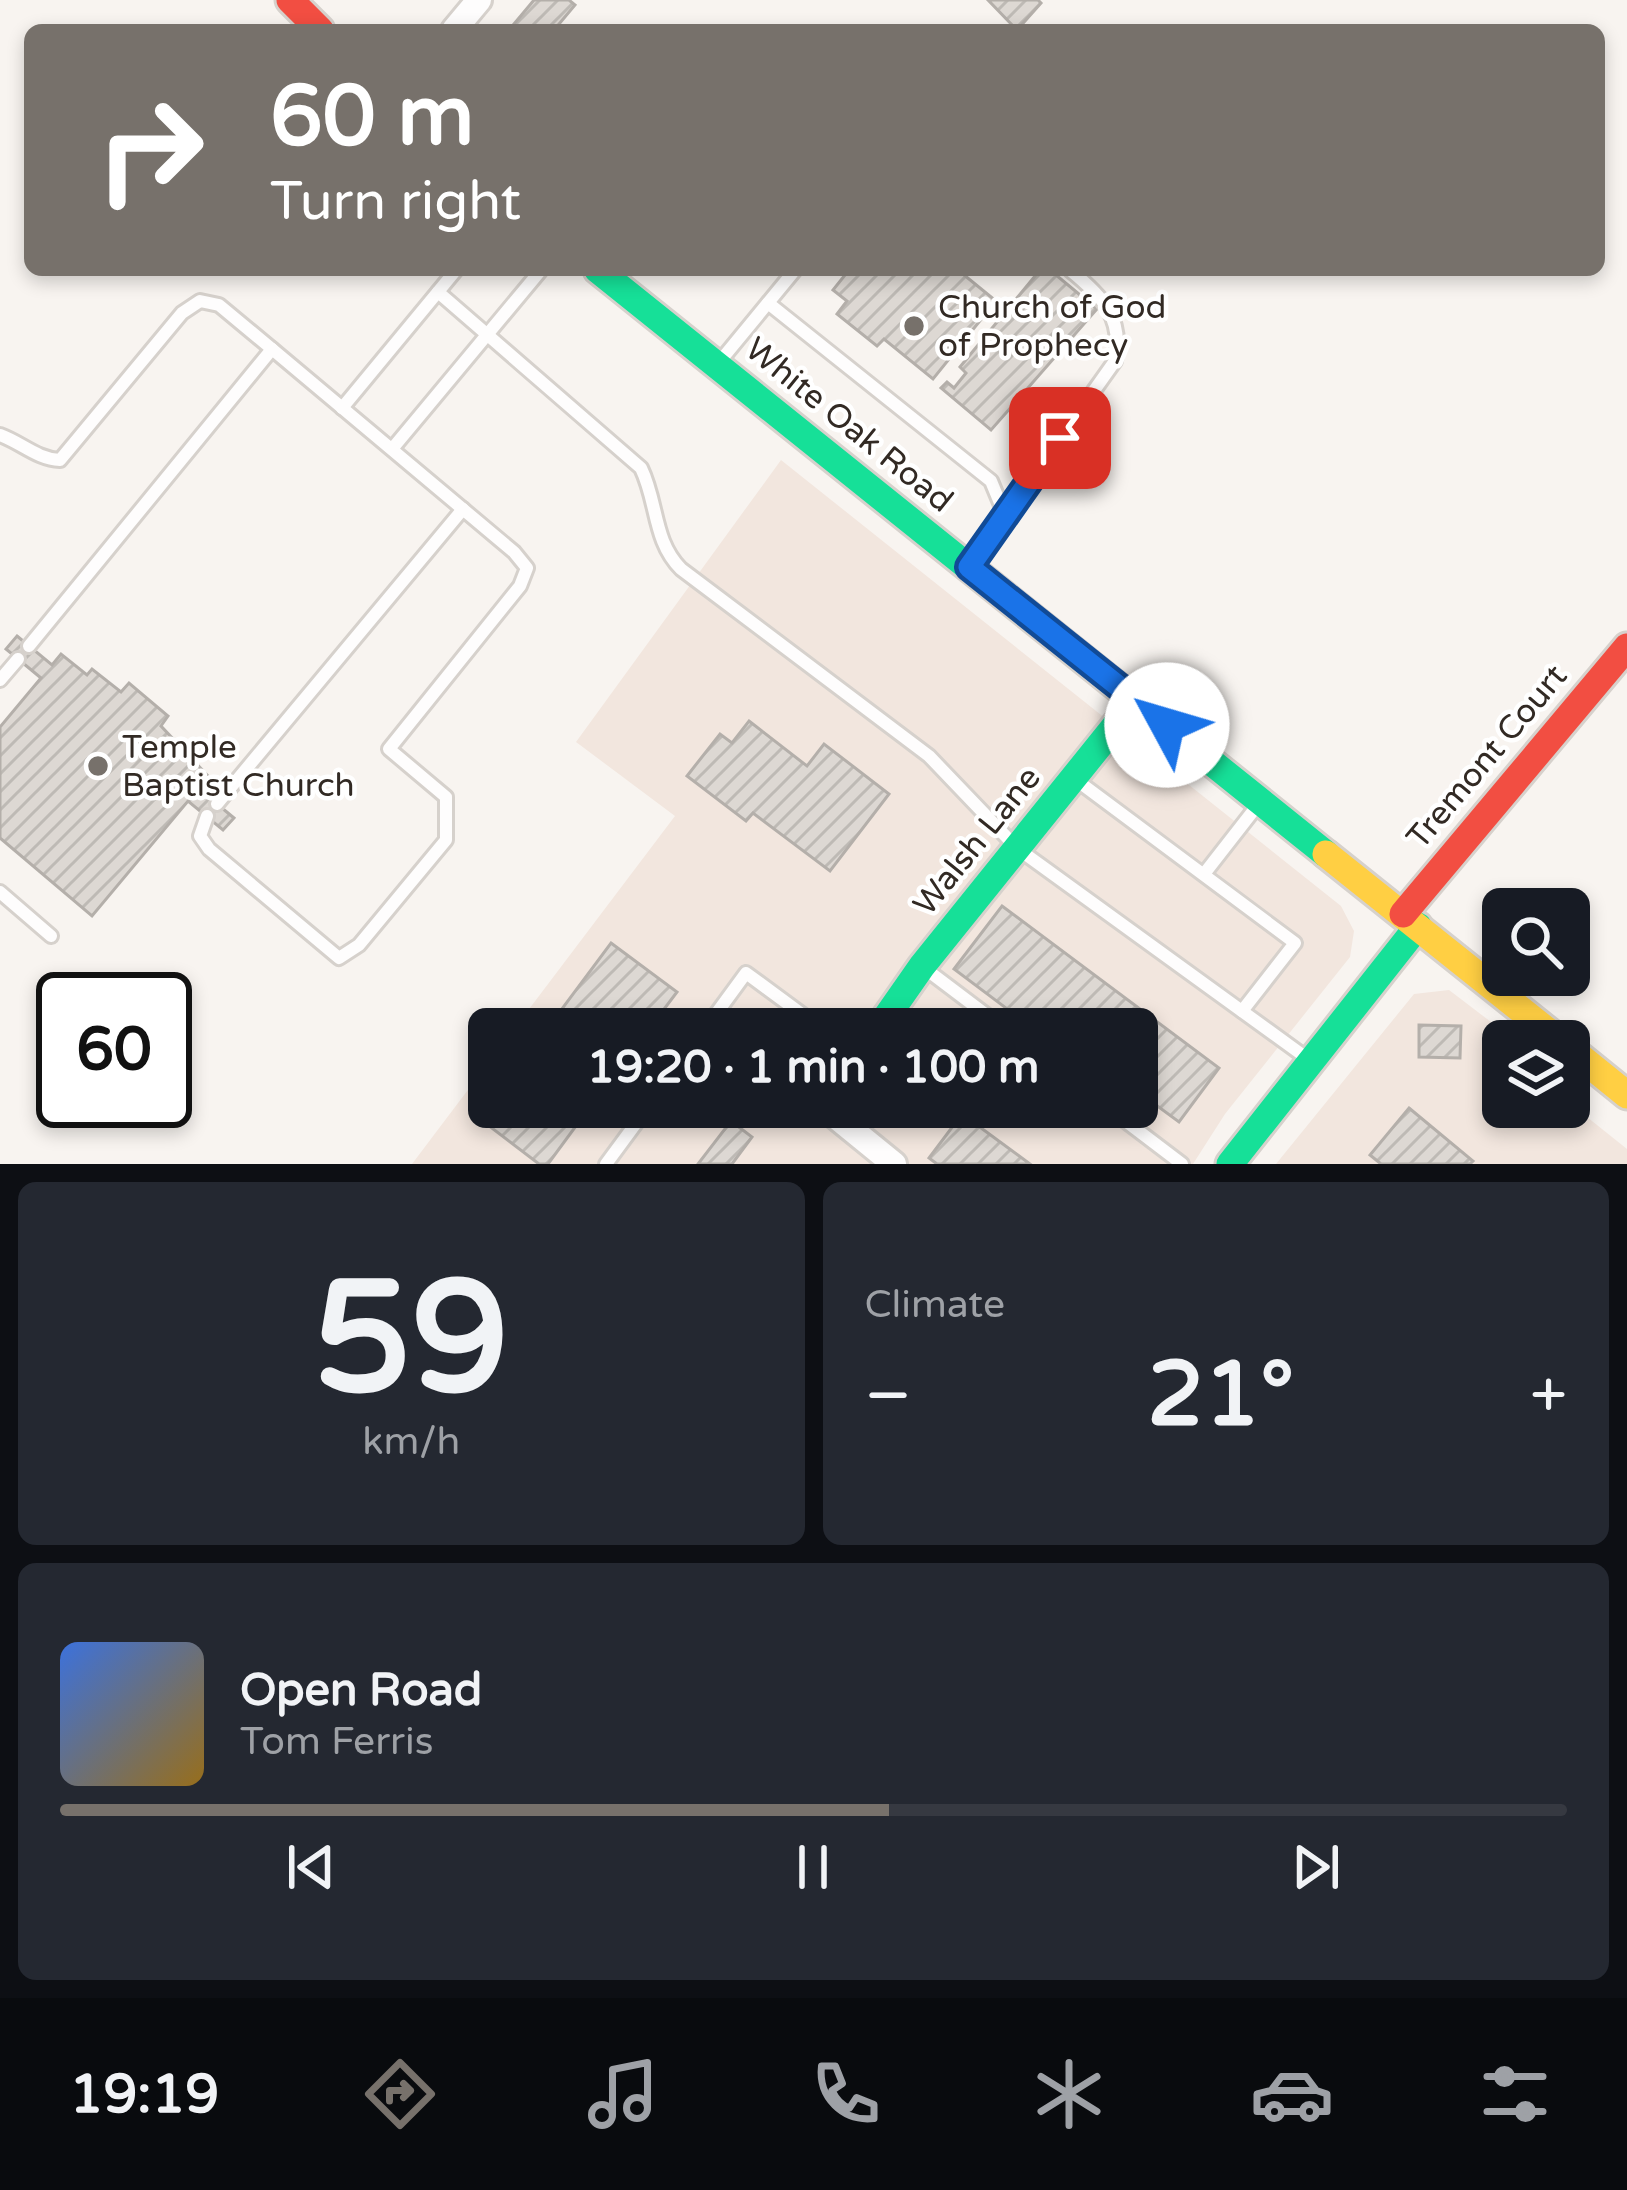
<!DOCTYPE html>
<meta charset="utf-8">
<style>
body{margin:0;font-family:"Varela Round",sans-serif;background:#242831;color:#f1f3f6;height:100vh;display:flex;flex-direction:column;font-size:45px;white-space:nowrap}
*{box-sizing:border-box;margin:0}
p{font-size:39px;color:#9ea1a6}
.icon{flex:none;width:66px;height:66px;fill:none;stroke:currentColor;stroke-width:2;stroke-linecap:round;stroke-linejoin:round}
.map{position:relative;height:1164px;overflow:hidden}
.sheet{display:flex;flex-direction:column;gap:18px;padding:18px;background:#0d0f14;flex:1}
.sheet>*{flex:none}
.top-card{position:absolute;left:24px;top:24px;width:1581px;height:252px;border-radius:18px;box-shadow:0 6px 18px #0003;background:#77716b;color:#fff;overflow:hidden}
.fabs{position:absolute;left:1482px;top:888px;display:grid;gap:24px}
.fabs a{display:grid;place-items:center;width:108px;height:108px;border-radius:18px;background:#171b24;box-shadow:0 6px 18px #0003;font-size:60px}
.speed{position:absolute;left:36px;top:972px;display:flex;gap:24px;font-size:60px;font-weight:700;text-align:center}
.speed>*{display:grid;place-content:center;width:156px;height:156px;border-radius:50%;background:#171b24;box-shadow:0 6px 18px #0003;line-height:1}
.speed .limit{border:6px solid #111;border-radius:18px;background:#fff;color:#111}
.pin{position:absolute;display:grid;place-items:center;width:102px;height:102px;color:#fff;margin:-51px;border-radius:24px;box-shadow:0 6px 18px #0006}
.me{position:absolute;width:132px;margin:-66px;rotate:309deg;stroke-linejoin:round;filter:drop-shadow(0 0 9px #0008)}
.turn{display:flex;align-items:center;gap:42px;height:252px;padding:0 48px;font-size:54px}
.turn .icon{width:156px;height:156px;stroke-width:2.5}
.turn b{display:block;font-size:84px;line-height:102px}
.big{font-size:90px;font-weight:700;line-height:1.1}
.sheet .widget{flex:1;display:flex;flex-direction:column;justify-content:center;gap:18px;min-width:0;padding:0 42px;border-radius:18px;background:#242831}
.sheet .dial{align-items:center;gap:0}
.dial b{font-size:156px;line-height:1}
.song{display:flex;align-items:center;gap:36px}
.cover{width:144px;height:144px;border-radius:18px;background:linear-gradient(135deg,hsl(220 70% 55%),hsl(40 70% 35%))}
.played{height:12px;border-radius:6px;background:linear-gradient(90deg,#77716b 55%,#363941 55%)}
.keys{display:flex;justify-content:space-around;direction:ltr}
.heat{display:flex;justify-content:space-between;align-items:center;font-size:66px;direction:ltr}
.sheet .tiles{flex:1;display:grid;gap:18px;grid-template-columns:1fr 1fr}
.widget:last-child{grid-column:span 2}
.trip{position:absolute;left:468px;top:1008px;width:690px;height:120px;border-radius:18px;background:#171b24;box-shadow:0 6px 18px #0003;font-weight:700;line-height:120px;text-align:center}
.tabs{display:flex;height:192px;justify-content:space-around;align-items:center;background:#090b0e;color:#9ea1a6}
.tabs .icon{width:84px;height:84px}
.tabs .on{color:#77716b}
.tabs b{font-size:54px;color:#f1f3f6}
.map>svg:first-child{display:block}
.built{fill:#f2e6de}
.building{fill:url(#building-hatch);stroke:#b4afaa;stroke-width:3}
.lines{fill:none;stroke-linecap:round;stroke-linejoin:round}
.lane-casing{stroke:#d6d1cc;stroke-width:18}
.street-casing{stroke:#d6d1cc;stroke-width:30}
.fast-casing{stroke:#d6d1cc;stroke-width:33}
.slow-casing{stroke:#d6d1cc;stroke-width:33}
.jam-casing{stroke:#d6d1cc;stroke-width:33}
.lane{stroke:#fefdfd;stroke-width:12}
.street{stroke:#fefdfd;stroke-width:24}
.fast{stroke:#16e098;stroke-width:27}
.slow{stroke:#ffcf43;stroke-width:27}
.jam{stroke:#f24e42;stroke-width:27}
.route-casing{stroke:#114b97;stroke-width:30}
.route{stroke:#1a73e8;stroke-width:21}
.poi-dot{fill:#77716b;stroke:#fff;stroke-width:4.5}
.labels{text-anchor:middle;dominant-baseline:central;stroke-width:9;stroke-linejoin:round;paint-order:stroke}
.poi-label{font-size:33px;fill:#322a24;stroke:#fff;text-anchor:start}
.street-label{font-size:33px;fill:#322a24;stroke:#fff}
</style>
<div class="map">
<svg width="1627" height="1164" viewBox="0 0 1627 1164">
<defs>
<pattern id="building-hatch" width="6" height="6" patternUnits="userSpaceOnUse" patternTransform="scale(3)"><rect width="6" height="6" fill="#ddd8d3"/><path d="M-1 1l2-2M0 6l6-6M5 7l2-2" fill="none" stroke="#bebab5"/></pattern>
</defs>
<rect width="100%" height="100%" fill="#f8f4f0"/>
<!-- built -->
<g class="built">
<path d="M781,460L1341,906L1354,931L1350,957L1225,1114L1193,1164H412L489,1062V1107H1137V1029H514L675,816L576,742Z"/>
<path d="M1449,990L1516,1041H1503V1107H1569V1096L1582,1113L1627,1149V1164H1276L1414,994Z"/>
</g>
<!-- building -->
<g class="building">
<path d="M534,0H569L575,5L554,30H509Z"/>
<path d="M988,0H1038L1041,3L1017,30Z"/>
<path d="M849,270H958L996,301L933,379L884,339L877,346L837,314L847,301L833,290Z"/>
<path d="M1040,270H1050L1097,309L991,430L941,388L947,382L954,388L966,373L960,367Z"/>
<path d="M17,636L52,665L61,654L87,675L92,669L121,692L129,683L168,716L161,726L209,777L199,789L234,818L223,830L188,801L92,916L0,838V727L41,678L6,649Z"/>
<path d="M749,721L807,766L824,744L889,794L830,871L753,813L746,821L687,776L720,734L732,743Z"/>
<path d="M1002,906L1219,1068L1179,1122L1137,1091V1029H1034L954,969Z"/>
<path d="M611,943L677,992L649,1029H547Z"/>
<path d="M1419,1025L1461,1026L1460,1058L1419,1057Z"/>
<path d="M489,1107H590L548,1164H539L480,1119Z"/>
<path d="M1409,1108L1473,1161L1470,1164H1381L1370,1155Z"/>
<path d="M962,1114L1030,1164H937L929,1158Z"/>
<path d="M731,1121L752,1137L732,1164H698Z"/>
</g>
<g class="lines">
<!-- lane casing -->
<g class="lane-casing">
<g id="lane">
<path d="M438,292L641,468C658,503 653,541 681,569L929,756L1017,848L1308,1059"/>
<path d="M768,303L991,481L1005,515"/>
<path d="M721,360L795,270"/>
<path d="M342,408L456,270"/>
<path d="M0,435C22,443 37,459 60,460L182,313L200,301L219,305L272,349"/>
<path d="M392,449L541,270"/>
<path d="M971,564L1115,361C1124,318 1102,296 1070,270"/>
<path d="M29,646L272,349L514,552L527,568L520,586L389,749L446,797V840L359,945L339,958L209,849L200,836L207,816"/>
<path d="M0,680L18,659"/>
<path d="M1075,779L1295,943L1242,1011"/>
<path d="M217,804L463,509"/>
<path d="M1204,874L1257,806"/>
<path d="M0,892L51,936"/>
<path d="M923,967L1005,1029"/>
<path d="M705,1029L746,973L822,1029"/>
<path d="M1107,1107L1182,1164"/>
<path d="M606,1164L648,1107"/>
</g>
</g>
<!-- street casing -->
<g class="street-casing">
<g id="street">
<path d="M454,30L479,0"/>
<path d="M824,1107L894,1164"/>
</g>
</g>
<!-- fast casing -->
<g class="fast-casing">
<g id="fast">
<path d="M598,270L1326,854"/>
<path d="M878,1029L922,966L1136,700"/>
<path d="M1230,1164L1418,926"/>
</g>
</g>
<!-- slow casing -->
<g class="slow-casing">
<g id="slow">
<path d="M1326,854L1560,1041"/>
<path d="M1569,1048L1627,1095"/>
</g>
</g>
<!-- jam casing -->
<g class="jam-casing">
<g id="jam">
<path d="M290,0L320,30"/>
<path d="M1403,914L1627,647"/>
</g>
</g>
<!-- lane -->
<use href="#lane" class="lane"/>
<!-- street -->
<use href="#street" class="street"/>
<!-- fast -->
<use href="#fast" class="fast"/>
<!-- slow -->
<use href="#slow" class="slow"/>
<!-- jam -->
<use href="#jam" class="jam"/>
</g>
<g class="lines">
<!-- route casing -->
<g class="route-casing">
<path id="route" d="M1060,438L969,567L1167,725"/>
</g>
<!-- route -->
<use href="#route" class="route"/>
</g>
<!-- markers -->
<g class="poi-dot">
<circle cx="914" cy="326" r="12"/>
<circle cx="98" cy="766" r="12"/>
</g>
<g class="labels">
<!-- poi labels -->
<g class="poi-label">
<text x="938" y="307">Church of God<tspan x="938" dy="38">of Prophecy</tspan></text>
<text x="122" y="747">Temple<tspan x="122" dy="38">Baptist Church</tspan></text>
</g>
<!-- street labels -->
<g class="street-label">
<text transform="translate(849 425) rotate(39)">White Oak Road</text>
<text transform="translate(1487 757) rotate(-50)">Tremont Court</text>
<text transform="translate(977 841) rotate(-51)">Walsh Lane</text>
</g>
</g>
</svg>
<div class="fabs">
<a><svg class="icon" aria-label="search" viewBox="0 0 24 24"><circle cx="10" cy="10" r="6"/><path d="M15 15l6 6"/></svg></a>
<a><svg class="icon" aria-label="layers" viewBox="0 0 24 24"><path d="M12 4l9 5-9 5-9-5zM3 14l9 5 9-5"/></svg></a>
</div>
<div class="speed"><div class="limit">60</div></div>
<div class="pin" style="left:1060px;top:438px;background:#d93025"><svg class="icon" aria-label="arrive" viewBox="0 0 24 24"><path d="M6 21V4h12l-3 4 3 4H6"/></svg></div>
<svg class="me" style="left:1167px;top:725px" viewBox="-20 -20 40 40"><circle r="19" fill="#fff"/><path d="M0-13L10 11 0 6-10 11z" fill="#1a73e8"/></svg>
<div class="trip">19:20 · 1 min · 100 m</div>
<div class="top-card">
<div class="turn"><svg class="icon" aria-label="right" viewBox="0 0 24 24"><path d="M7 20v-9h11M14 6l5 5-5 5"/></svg><div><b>60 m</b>Turn right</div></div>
</div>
</div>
<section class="sheet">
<div class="tiles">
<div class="widget dial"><b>59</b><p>km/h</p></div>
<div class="widget"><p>Climate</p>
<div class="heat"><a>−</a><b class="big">21°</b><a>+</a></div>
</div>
<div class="widget">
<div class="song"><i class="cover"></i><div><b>Open Road</b><p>Tom Ferris</p></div></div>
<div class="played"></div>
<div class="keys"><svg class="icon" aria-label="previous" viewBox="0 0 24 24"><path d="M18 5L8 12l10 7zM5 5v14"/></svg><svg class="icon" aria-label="pause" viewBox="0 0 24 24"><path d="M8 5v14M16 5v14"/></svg><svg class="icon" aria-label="next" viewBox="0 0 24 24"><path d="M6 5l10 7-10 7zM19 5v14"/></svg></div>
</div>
</div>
</section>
<nav class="tabs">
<b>19:19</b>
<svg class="icon on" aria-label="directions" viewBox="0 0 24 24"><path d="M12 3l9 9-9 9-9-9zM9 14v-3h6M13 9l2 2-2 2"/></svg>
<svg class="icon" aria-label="music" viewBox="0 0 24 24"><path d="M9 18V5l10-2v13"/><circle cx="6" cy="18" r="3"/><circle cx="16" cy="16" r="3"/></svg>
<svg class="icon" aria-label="phone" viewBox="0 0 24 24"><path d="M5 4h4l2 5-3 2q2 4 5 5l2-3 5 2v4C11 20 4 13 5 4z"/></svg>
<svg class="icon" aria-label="climate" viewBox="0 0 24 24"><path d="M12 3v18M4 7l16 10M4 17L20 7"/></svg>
<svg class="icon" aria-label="car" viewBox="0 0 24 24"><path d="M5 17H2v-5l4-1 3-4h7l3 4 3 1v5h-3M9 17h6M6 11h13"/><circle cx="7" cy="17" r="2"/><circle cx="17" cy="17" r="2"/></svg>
<svg class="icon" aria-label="filters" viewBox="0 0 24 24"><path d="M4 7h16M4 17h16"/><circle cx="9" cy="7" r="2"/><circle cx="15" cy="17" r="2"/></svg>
</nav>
